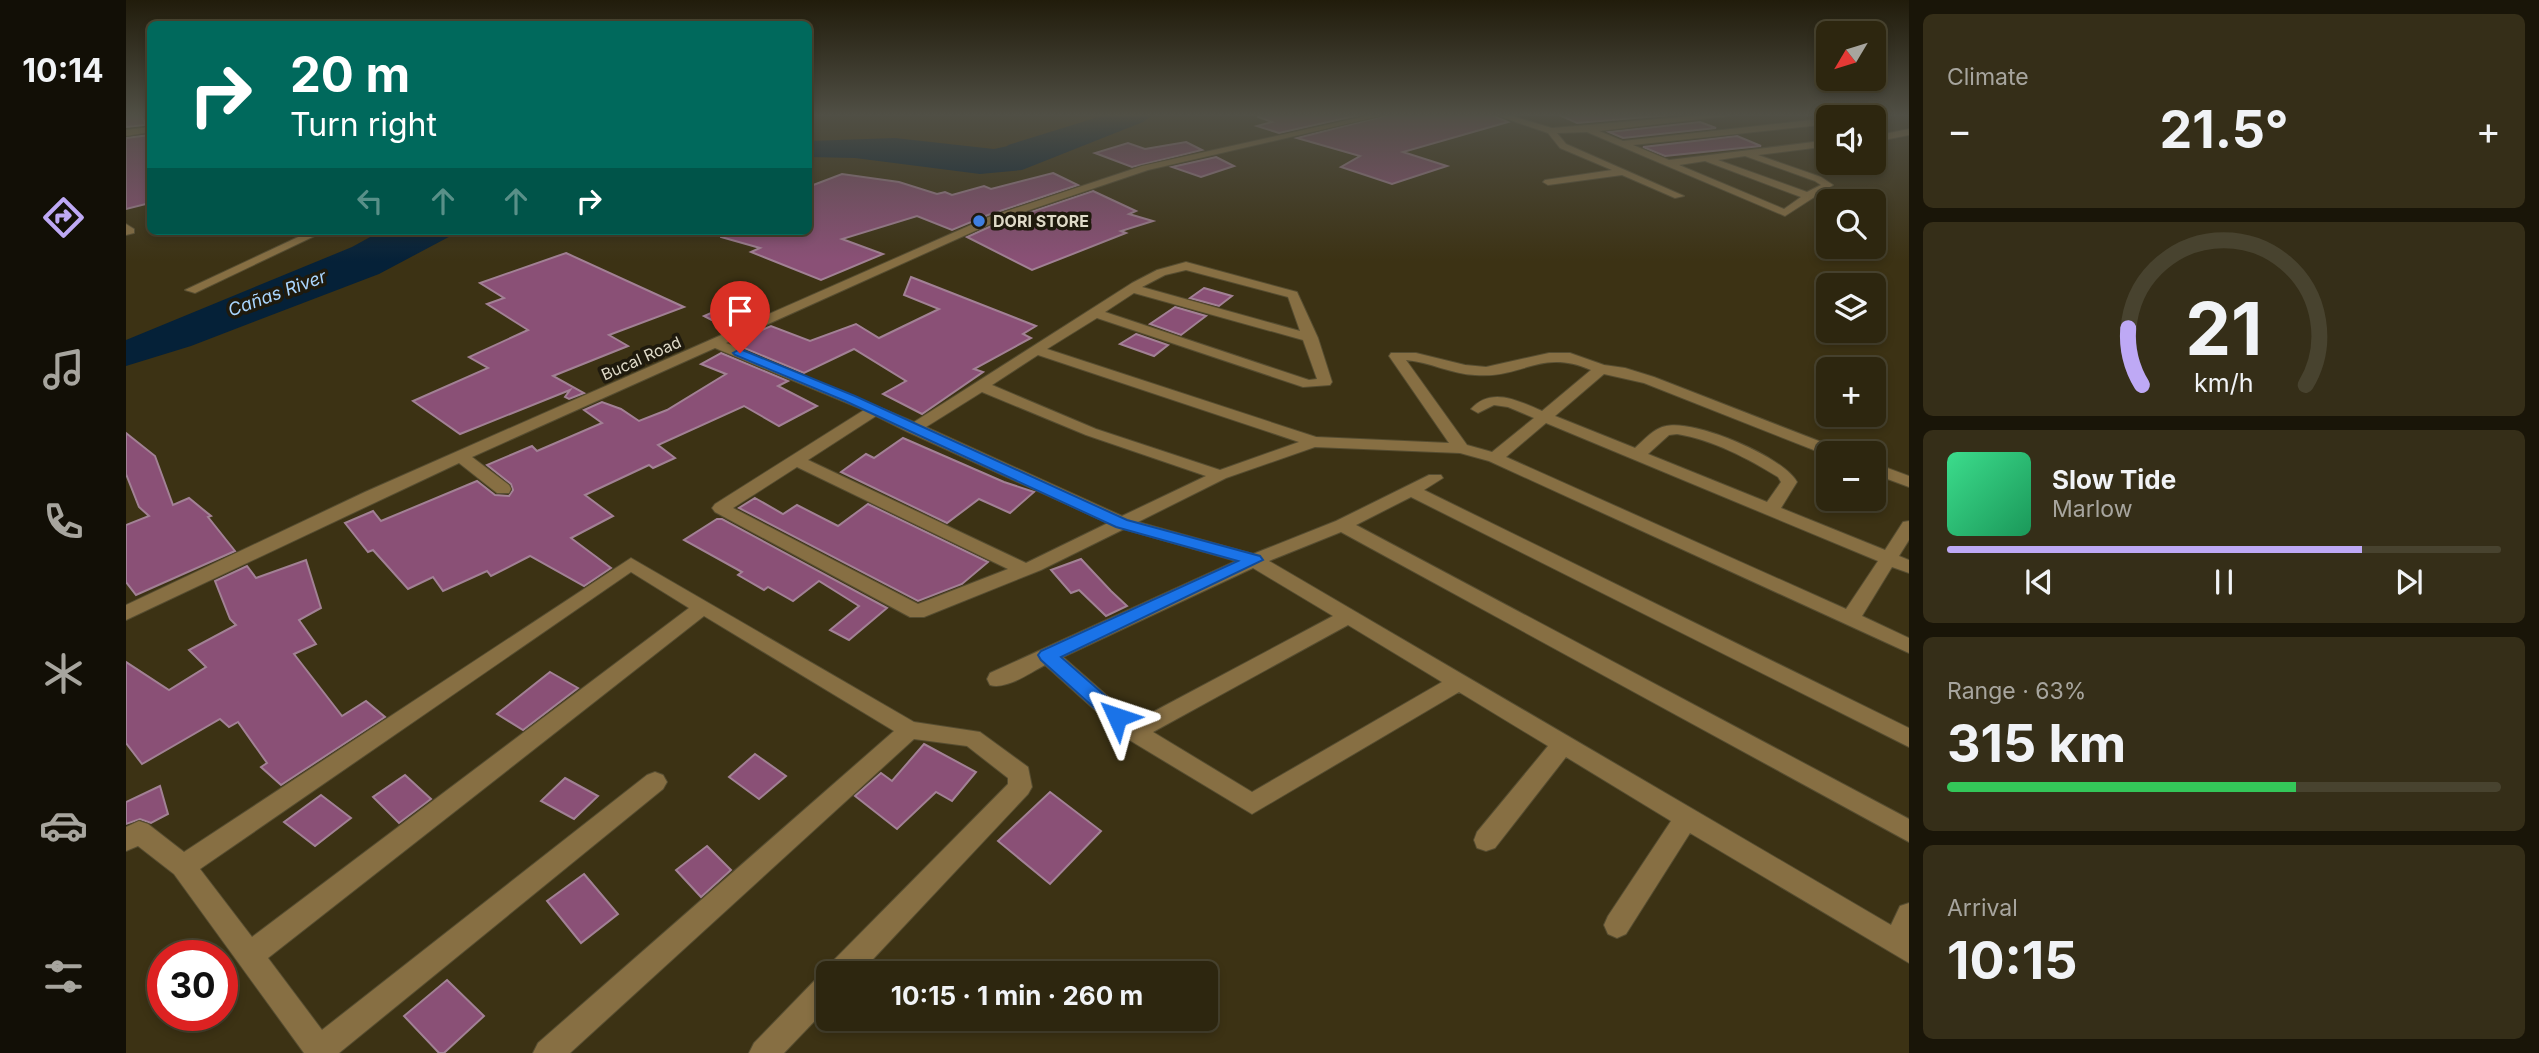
<!DOCTYPE html>
<meta charset="utf-8">
<style>
body{margin:0;font-family:Inter,sans-serif;background:#352e18;color:#f1f3f6;height:100vh;display:flex;flex-direction:column;font-size:26px;white-space:nowrap}
*{box-sizing:border-box;margin:0}
p{font-size:23px;color:#a7a59e}
.icon{flex:none;width:38px;height:38px;fill:none;stroke:currentColor;stroke-width:2;stroke-linecap:round;stroke-linejoin:round}
.map{position:relative;flex:1;overflow:hidden}
.panel{display:flex;flex-direction:column;gap:14px;padding:14px;background:#191508;width:630px}
.panel>*{flex:none}
.hud{position:absolute;left:21px;top:21px;width:665px;height:214px;border-radius:10px;box-shadow:0 4px 10px #0003,0 0 0 2px #48432f;background:#00695c;color:#fff;overflow:hidden}
.needle{width:46px;rotate:232deg}
.fabs{position:absolute;left:1690px;top:21px;display:grid;gap:14px}
.fabs a{display:grid;place-items:center;width:70px;height:70px;border-radius:10px;background:#2d260f;box-shadow:0 4px 10px #0003,0 0 0 2px #48432f;font-size:35px}
.speed{position:absolute;left:21px;top:940px;display:flex;gap:14px;font-size:35px;font-weight:700;text-align:center}
.speed>*{display:grid;place-content:center;width:91px;height:91px;border-radius:50%;background:#2d260f;box-shadow:0 4px 10px #0003,0 0 0 2px #48432f;line-height:1}
.speed .limit{border:10px solid #d22;background:#fff;color:#111}
.pin{position:absolute;display:grid;place-items:center;width:60px;height:60px;color:#fff;margin:-72px -30px;border-radius:50% 50% 50% 0;rotate:-45deg;box-shadow:0 0 7px #0007}
.pin .icon{rotate:45deg}
.me{position:absolute;width:77px;margin:-38px;rotate:312deg;stroke-linejoin:round;filter:drop-shadow(0 0 5px #0008)}
.turn{display:flex;align-items:center;gap:24px;height:147px;padding:0 28px;font-size:32px}
.turn .icon{width:91px;height:91px;stroke-width:2.5}
.turn b{display:block;font-size:49px;line-height:60px}
.lanes{display:flex;align-items:center;height:66px;padding:0 28px;background:#0003;justify-content:center;gap:35px;direction:ltr}
.lanes .off{opacity:.35}
.big{font-size:52px;font-weight:700;line-height:1.1}
.panel .widget{flex:1;display:flex;flex-direction:column;justify-content:center;gap:10px;min-width:0;padding:0 24px;border-radius:10px;background:#352e18}
.panel .dial{align-items:center;gap:0}
.dial svg{height:182px;overflow:visible;fill:none;stroke:#48432f;stroke-width:7;stroke-linecap:round;text-anchor:middle}
.dial text{fill:#f1f3f6;stroke:none}
.song{display:flex;align-items:center;gap:21px}
.cover{width:84px;height:84px;border-radius:10px;background:linear-gradient(135deg,hsl(150 70% 55%),hsl(150 70% 35%))}
.played{height:7px;border-radius:4px;background:linear-gradient(90deg,#bea9f5 75%,#48432f 75%)}
.keys{display:flex;justify-content:space-around;direction:ltr}
.heat{display:flex;justify-content:space-between;align-items:center;font-size:38px;direction:ltr}
.charge{height:10px;border-radius:5px;background:linear-gradient(90deg,#34c759 63%,#48432f 0)}
.trip{position:absolute;left:690px;top:961px;width:402px;height:70px;border-radius:10px;background:#2d260f;box-shadow:0 4px 10px #0003,0 0 0 2px #48432f;font-weight:700;line-height:70px;text-align:center}
main{display:flex;flex:1;min-height:0}
.dock{display:flex;flex-direction:column;width:126px;justify-content:space-around;align-items:center;background:#120f06;color:#a7a59e}
.dock .icon{width:49px;height:49px}
.dock .active{color:#bea9f5}
.dock b{font-size:32px;color:#f1f3f6}
.map>svg:first-child{display:block}
.water{fill:#052138}
.lines{fill:none;stroke-linecap:round;stroke-linejoin:round}
.river{fill:#052138;fill-rule:evenodd}
.building{fill:#8a5076;stroke:#a28195;stroke-width:2}
.minor-casing{stroke:#564d31;stroke-width:2}
.minor{fill:#876f43;fill-rule:evenodd}
.route{fill:#1a73e8;stroke:#114b97;stroke-width:2}
.shop-dot{fill:#3f7fe0;stroke:#1f1a0d;stroke-width:2.5}
.labels{text-anchor:middle;dominant-baseline:central;stroke-width:7;stroke-linejoin:round;paint-order:stroke}
.far-poi-label{font-size:16px;font-weight:bold;fill:#dfdac8;stroke:#1f1a0d;text-anchor:start}
.far-street-label{font-size:16px;fill:#dfdac8;stroke:#1f1a0d}
.far-water-label{font-size:18px;font-style:italic;fill:#aad6ff;stroke:#1f1a0d}
</style>
<main>
<nav class="dock">
<b>10:14</b>
<svg class="icon active" aria-label="directions" viewBox="0 0 24 24"><path d="M12 3l9 9-9 9-9-9zM9 14v-3h6M13 9l2 2-2 2"/></svg>
<svg class="icon" aria-label="music" viewBox="0 0 24 24"><path d="M9 18V5l10-2v13"/><circle cx="6" cy="18" r="3"/><circle cx="16" cy="16" r="3"/></svg>
<svg class="icon" aria-label="phone" viewBox="0 0 24 24"><path d="M5 4h4l2 5-3 2q2 4 5 5l2-3 5 2v4C11 20 4 13 5 4z"/></svg>
<svg class="icon" aria-label="climate" viewBox="0 0 24 24"><path d="M12 3v18M4 7l16 10M4 17L20 7"/></svg>
<svg class="icon" aria-label="car" viewBox="0 0 24 24"><path d="M5 17H2v-5l4-1 3-4h7l3 4 3 1v5h-3M9 17h6M6 11h13"/><circle cx="7" cy="17" r="2"/><circle cx="17" cy="17" r="2"/></svg>
<svg class="icon" aria-label="filters" viewBox="0 0 24 24"><path d="M4 7h16M4 17h16"/><circle cx="9" cy="7" r="2"/><circle cx="15" cy="17" r="2"/></svg>
</nav>
<div class="map">
<svg width="1783" height="1053" viewBox="0 0 1783 1053">
<rect width="100%" height="100%" fill="#3c3214"/>
<!-- water -->
<g class="water">
<path d="M999,114H1028L1017,122L896,170L854,174L729,158L683,157V141L769,138L868,149L989,123Z"/>
<path d="M255,231H334L253,274L65,346L0,366V340L226,247Z"/>
</g>
<g class="lines">
<!-- river -->
<path class="river" d="M982,114H1015L1012,119L900,155H882L879,150L882,145Z"/>
</g>
<!-- building -->
<g class="building">
<path d="M0,114H15L20,125L0,127Z"/>
<path d="M1133,114H1238L1153,133L1131,126L1146,122L1132,117Z"/>
<path d="M1266,114H1364L1382,122L1277,152L1321,166L1266,184L1215,167L1234,156L1171,138Z"/>
<path d="M1431,114H1556L1451,123Z"/>
<path d="M1574,122L1590,128L1497,138L1483,132Z"/>
<path d="M24,135V203L0,209V138Z"/>
<path d="M1611,136L1635,146L1539,156L1517,147Z"/>
<path d="M1060,142L1076,150L1006,167L969,153L1002,143L1019,149Z"/>
<path d="M1090,157L1108,166L1075,177L1046,167Z"/>
<path d="M927,173L952,185L862,215L826,230L791,216L716,239L757,254L695,280L625,252L634,248L595,237V231H682V187L716,174L773,182L811,194L819,192L826,195L858,186L865,189Z"/>
<path d="M967,191L1010,211L1003,214L1027,221L995,231L1000,233L906,270L841,237L872,223Z"/>
<path d="M440,253L558,307L483,335L502,346L427,376L458,393L443,399L439,397L444,390L334,434L287,401L362,368L343,357L402,330L361,304L378,298L354,283Z"/>
<path d="M785,277L910,326L897,334L905,338L848,369L857,372L796,414L757,394L780,381L728,349L678,373L611,345L622,339L619,337L645,326L684,341L730,324L753,338L813,309L778,295Z"/>
<path d="M1078,288L1106,296L1093,306L1064,298Z"/>
<path d="M603,305L628,318L603,329L578,316Z"/>
<path d="M1049,307L1080,316L1055,335L1024,324Z"/>
<path d="M1010,334L1042,345L1028,356L994,344Z"/>
<path d="M595,353L662,381L652,386L691,406L653,426L618,406L532,445L549,458L527,468L523,465L459,495L487,516L445,538L485,568L458,586L404,556L365,576L361,571L317,591L307,577L282,589L247,550L242,552L219,523L247,511L255,521L351,481L369,495L383,496L387,490L385,484L361,465L406,446L411,451L476,423L458,410L476,402L495,409L513,421L541,410L600,374L575,364Z"/>
<path d="M0,433L29,456L47,505L63,498L85,516L82,517L109,551L10,595L0,582V525L23,516L13,507L0,474Z"/>
<path d="M777,438L878,482L908,492L884,513L853,499L821,523L715,472L740,454L748,458Z"/>
<path d="M629,498L657,514L671,505L712,526L742,504L862,562L836,584L792,601L613,508Z"/>
<path d="M591,519H596L761,608L723,640L704,630L733,606L693,581L667,601L642,587L638,590L612,575L616,572L558,540Z"/>
<path d="M955,559L985,591L1001,606L980,616L953,590L945,593L925,570Z"/>
<path d="M180,560L195,608L173,620L190,644L168,654L216,716L240,701L259,717L155,785L135,767L141,763L112,722L103,727L94,719L16,764L0,743V662L43,690L80,667L63,650L110,625L104,619L89,581L121,566L130,578Z"/>
<path d="M424,672L452,688L397,730L371,714Z"/>
<path d="M798,744L850,772L826,801L810,792L771,829L729,796L755,773L766,781Z"/>
<path d="M629,754L660,776L633,799L603,777Z"/>
<path d="M279,775L305,799L273,823L247,797Z"/>
<path d="M439,778L472,796L448,819L415,801Z"/>
<path d="M34,786L42,814L25,823L14,819L0,824V802Z"/>
<path d="M924,792L975,831L924,884L872,841Z"/>
<path d="M195,795L225,818L189,846L158,822Z"/>
<path d="M581,846L605,870L575,897L550,870Z"/>
<path d="M458,874L492,914L455,943L421,901Z"/>
<path d="M321,980L358,1016L318,1053H313L278,1016Z"/>
</g>
<g class="lines">
<!-- minor casing -->
<g class="minor-casing">
<g id="minor">
<path d="M1249,114H1263L1022,170L871,221L600,343L788,422L1006,283L1031,270L1060,262L1171,292L1192,338L1206,382L1204,385L1177,387L971,318L921,349L1190,437L1323,443L1263,356L1265,353H1290L1339,365L1360,367L1423,353H1444L1478,365L1499,368L1528,377L1716,450L1718,453H1703V456L1518,383L1478,374L1429,416L1509,448C1518,440 1528,428 1540,426C1568,419 1658,457 1671,482L1655,508L1759,550L1777,522L1783,521V540L1773,556L1783,560V573L1766,567L1736,616L1783,638V653L1363,461L1334,453L1189,447L1100,478L1012,522L1127,554L1210,521L1303,475H1315L1317,478L1298,490L1783,728V747L1285,497L1230,525L1783,819V842L1215,532L1143,561L1765,925L1774,906L1783,903V963L1564,833L1500,934L1491,938L1482,934L1478,925L1482,916L1545,821L1440,757L1369,848L1360,851L1351,848L1348,840L1351,832L1422,746L1333,692L1126,814L1000,738L919,665C904,673 880,690 864,685L861,679L864,673L1110,561L998,529L915,570L798,617H784L589,512L586,508L589,504L738,410L589,348L346,457L383,485L385,489L383,493H371L333,463L0,620V605L239,492L863,217L1016,166ZM1060,270L1162,297L1174,331L1016,287L1039,275ZM1008,293L1177,340L1191,379L1183,380L979,312ZM912,355L1173,442L1094,470L970,429L866,385ZM1280,360C1304,362 1325,374 1349,375C1396,379 1415,348 1465,370L1416,411C1393,401 1365,386 1345,409L1352,413L1368,405L1382,407L1408,418L1366,452L1341,445ZM856,392L960,435L1080,476L996,516L800,427ZM750,416L782,432L982,523L900,563L682,460ZM1420,423L1752,561L1720,609L1380,457ZM1551,434C1587,440 1621,458 1652,477L1655,482L1641,502L1522,454L1543,435ZM671,467L882,569L792,604L607,508ZM1127,568L1207,616L1010,721L937,657ZM1222,625L1316,682L1126,792L1027,732Z"/>
<path d="M1367,114H1379L1426,128L1591,114H1617L1473,131L1497,141L1703,118V124L1507,145L1543,160L1703,140V146L1632,155L1695,177L1707,185L1659,216L1461,132L1431,133L1440,144L1558,196L1549,198L1496,175L1422,185L1417,182L1419,180L1486,170L1434,148L1422,133ZM1619,156L1689,181L1695,185L1681,192L1592,160ZM1579,161L1675,197L1658,209L1553,165Z"/>
<path d="M1730,114H1744L1736,117H1722Z"/>
<path d="M24,127V132L0,136V130Z"/>
<path d="M1783,129V135L1748,142V136Z"/>
<path d="M0,224L8,229V233L0,235Z"/>
<path d="M185,231H199L69,293L59,290Z"/>
<path d="M1748,463L1783,476V487L1748,474Z"/>
<path d="M505,558L788,722L854,732L902,767L906,787L902,794L734,973H702V1007L658,1053H623L628,1043L692,977L701,973L705,963L882,784V778L841,746L788,739L444,1053H407L412,1043L768,731L578,616L142,958L196,1030L521,775L529,772L537,775L541,782L537,789L213,1053H178L48,874L12,846L0,851V827L13,821L22,824L58,852ZM505,572L563,608L126,937L74,869Z"/>
</g>
</g>
<!-- minor -->
<use href="#minor" class="minor"/>
</g>
<!-- sky -->
<linearGradient id="sky" x2="0" y2="1"><stop stop-color="#211c0b"/><stop offset="0.44" stop-color="#504f45"/><stop offset="1" stop-color="#504f45" stop-opacity="0"/></linearGradient>
<rect width="1783" height="261" fill="url(#sky)"/>
<!-- route -->
<path class="route" d="M614,349L729,396L1001,520L1134,556L1137,560L935,657L998,712L1001,717L998,722H984L915,660L912,655L915,651L1112,561L990,527L719,401L609,355L607,353Z"/>
<!-- markers -->
<circle class="shop-dot" cx="853" cy="221" r="7"/>
<g class="labels">
<!-- far-poi labels -->
<g class="far-poi-label">
<text x="867" y="221">DORI STORE</text>
</g>
<!-- far-street labels -->
<g class="far-street-label">
<text transform="translate(515 358) rotate(-24)">Bucal Road</text>
</g>
<!-- far-water labels -->
<g class="far-water-label">
<text transform="translate(151 293) rotate(-20)">Cañas River</text>
</g>
</g>
</svg>
<div class="fabs">
<a><svg class="needle" viewBox="-14 -14 28 28"><path d="M0-13l5 13h-10z" fill="#e53935"/><path d="M0 13l5-13h-10z" fill="#a7a59e"/></svg></a>
<a><svg class="icon" aria-label="sound" viewBox="0 0 24 24"><path d="M4 9h4l5-4v14l-5-4H4zM17 9q2 3 0 6"/></svg></a>
<a><svg class="icon" aria-label="search" viewBox="0 0 24 24"><circle cx="10" cy="10" r="6"/><path d="M15 15l6 6"/></svg></a>
<a><svg class="icon" aria-label="layers" viewBox="0 0 24 24"><path d="M12 4l9 5-9 5-9-5zM3 14l9 5 9-5"/></svg></a>
<a>+</a>
<a>−</a>
</div>
<div class="speed"><div class="limit">30</div></div>
<div class="pin" style="left:614px;top:353px;background:#d93025"><svg class="icon" aria-label="arrive" viewBox="0 0 24 24"><path d="M6 21V4h12l-3 4 3 4H6"/></svg></div>
<svg class="me" style="left:991px;top:717px" viewBox="-20 -20 40 40"><path d="M0-17L14 15 0 8-14 15z" fill="#1a73e8" stroke="#fff" stroke-width="4"/></svg>
<div class="trip">10:15 · 1 min · 260 m</div>
<div class="hud">
<div class="turn"><svg class="icon" aria-label="right" viewBox="0 0 24 24"><path d="M7 20v-9h11M14 6l5 5-5 5"/></svg><div><b>20 m</b>Turn right</div></div>
<div class="lanes"><svg class="icon off" aria-label="left" viewBox="0 0 24 24"><path d="M17 20v-9H6M10 6l-5 5 5 5"/></svg><svg class="icon off" aria-label="ahead" viewBox="0 0 24 24"><path d="M12 20V5M6 11l6-6 6 6"/></svg><svg class="icon off" aria-label="ahead" viewBox="0 0 24 24"><path d="M12 20V5M6 11l6-6 6 6"/></svg><svg class="icon" aria-label="right" viewBox="0 0 24 24"><path d="M7 20v-9h11M14 6l5 5-5 5"/></svg></div>
</div>
</div>
<section class="panel">
<div class="widget"><p>Climate</p>
<div class="heat"><a>−</a><b class="big">21.5°</b><a>+</a></div>
</div>
<div class="widget dial"><svg viewBox="0 0 100 80">
<path d="M14 69A42 42 0 1 1 86 69"/>
<path d="M14 69A42 42 0 0 1 8 44" stroke="#bea9f5"/>
<text x="50" y="56" font-size="32" font-weight="700">21</text>
<text x="50" y="72" font-size="11">km/h</text>
</svg></div>
<div class="widget">
<div class="song"><i class="cover"></i><div><b>Slow Tide</b><p>Marlow</p></div></div>
<div class="played"></div>
<div class="keys"><svg class="icon" aria-label="previous" viewBox="0 0 24 24"><path d="M18 5L8 12l10 7zM5 5v14"/></svg><svg class="icon" aria-label="pause" viewBox="0 0 24 24"><path d="M8 5v14M16 5v14"/></svg><svg class="icon" aria-label="next" viewBox="0 0 24 24"><path d="M6 5l10 7-10 7zM19 5v14"/></svg></div>
</div>
<div class="widget"><p>Range · 63%</p><b class="big">315 km</b><div class="charge"></div></div>
<div class="widget"><p>Arrival</p><b class="big">10:15</b></div>
</section>
</main>
